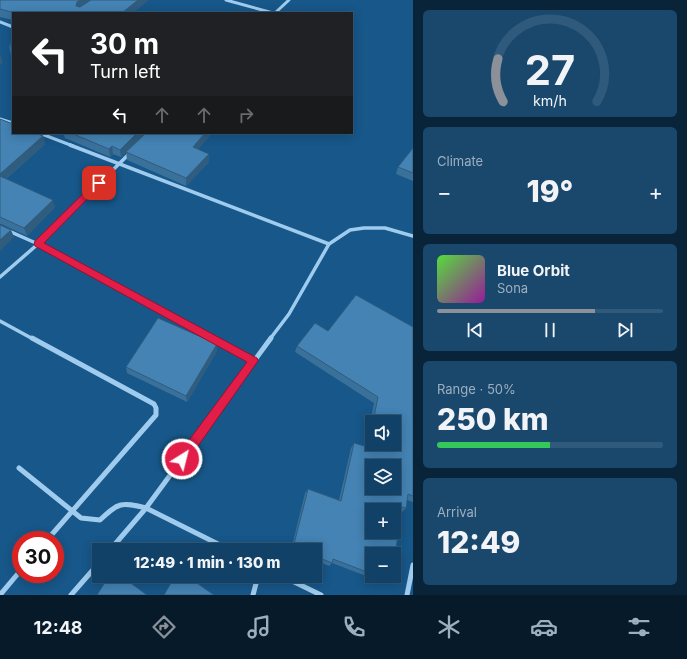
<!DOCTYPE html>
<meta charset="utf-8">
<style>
body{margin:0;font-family:Inter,sans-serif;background:#1a486d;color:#f1f3f6;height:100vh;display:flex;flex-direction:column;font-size:15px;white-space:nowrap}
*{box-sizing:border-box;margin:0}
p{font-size:13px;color:#9cafc0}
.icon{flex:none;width:22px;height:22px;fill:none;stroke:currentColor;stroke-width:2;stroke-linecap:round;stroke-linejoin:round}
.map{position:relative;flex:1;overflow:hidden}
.details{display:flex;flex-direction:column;gap:10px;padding:10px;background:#092439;width:274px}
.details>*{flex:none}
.hud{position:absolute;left:12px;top:12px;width:341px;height:122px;border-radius:0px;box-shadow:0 2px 10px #0003,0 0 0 1px #305a7b;background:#202124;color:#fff;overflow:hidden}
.buttons{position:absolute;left:365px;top:415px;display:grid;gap:8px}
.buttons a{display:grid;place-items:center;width:36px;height:36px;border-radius:0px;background:#114167;box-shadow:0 2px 10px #0003,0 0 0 1px #305a7b;font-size:20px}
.speed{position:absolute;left:12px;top:531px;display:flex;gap:8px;font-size:20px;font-weight:700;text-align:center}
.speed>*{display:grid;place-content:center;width:52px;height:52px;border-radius:50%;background:#114167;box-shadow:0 2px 10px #0003,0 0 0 1px #305a7b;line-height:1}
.speed .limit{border:6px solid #d22;background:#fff;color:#111}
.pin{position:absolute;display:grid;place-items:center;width:34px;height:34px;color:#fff;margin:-17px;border-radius:8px;box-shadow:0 2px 6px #0006}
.me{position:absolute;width:44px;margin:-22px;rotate:36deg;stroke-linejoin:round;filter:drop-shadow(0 0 3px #0008)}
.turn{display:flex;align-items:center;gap:14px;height:84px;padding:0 12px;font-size:18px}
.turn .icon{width:52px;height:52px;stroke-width:2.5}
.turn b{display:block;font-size:28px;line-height:34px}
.lanes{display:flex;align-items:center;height:38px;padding:0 12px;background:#0003;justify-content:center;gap:20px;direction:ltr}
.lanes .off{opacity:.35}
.big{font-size:30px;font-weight:800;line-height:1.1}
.details .tile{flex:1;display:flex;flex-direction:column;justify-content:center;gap:6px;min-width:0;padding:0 14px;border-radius:6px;background:#1a486d}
.details .dial{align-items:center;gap:0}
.dial svg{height:104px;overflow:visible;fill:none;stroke:#305a7b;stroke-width:7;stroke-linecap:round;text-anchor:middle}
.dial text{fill:#f1f3f6;stroke:none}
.song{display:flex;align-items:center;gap:12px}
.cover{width:48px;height:48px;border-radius:6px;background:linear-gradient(135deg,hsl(110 70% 55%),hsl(300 70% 35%))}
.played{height:4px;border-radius:2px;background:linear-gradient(90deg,#8c9099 70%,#305a7b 70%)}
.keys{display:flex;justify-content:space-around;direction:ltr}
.heat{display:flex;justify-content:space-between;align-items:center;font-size:22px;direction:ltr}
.charge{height:6px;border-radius:3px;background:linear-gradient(90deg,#34c759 50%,#305a7b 0)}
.trip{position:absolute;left:92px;top:543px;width:230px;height:40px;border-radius:0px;background:#114167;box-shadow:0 2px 10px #0003,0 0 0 1px #305a7b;font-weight:800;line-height:40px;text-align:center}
.dock{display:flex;height:64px;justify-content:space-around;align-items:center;background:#071a29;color:#9cafc0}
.dock .icon{width:28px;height:28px}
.dock .current{color:#8c9099}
.dock b{font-size:18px;color:#f1f3f6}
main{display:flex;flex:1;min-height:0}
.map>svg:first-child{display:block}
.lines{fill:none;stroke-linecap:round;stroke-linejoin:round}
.minor-far2{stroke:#9fccee;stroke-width:3}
.minor-far1{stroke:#9fccee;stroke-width:3.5}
.minor{stroke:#9fccee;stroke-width:5}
.wall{fill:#3a719b;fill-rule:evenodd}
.shaded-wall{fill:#305c7e}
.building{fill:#4483b4;stroke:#305c7e;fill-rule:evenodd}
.route{fill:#e11d48;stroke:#92132f}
</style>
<main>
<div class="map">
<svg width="413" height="595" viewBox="0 0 413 595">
<rect width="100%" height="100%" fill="#175789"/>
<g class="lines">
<!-- minor-far2 -->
<g class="minor-far2">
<path d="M226,0L273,13"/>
<path d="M275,13L289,0"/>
<path d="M0,22L13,27"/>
<path d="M0,119L13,123"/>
<path d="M39,133L73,146"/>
</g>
<!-- minor-far1 -->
<g class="minor-far1">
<path d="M70,145L329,244"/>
<path d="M0,227L38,244L213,339"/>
<path d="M0,277L38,244L130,153"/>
<path d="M0,321L33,339"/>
<path d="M270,339L289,314L329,244L350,230L364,228H385L413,236"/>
</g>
<!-- minor -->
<g class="minor">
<path d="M32,338L154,404L156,408V415L47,540"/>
<path d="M211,338L253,361"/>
<path d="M19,468L81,518L100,520C119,502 121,502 146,508L110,550"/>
<path d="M230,550L146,508L271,338"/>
<path d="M282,576L321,595"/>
<path d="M0,595L21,570"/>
<path d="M71,595L99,563"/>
<path d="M253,595L258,576"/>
<path d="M407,595L413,565"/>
</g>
</g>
<!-- wall -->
<g class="wall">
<path d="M0,0L133,13H13V20L0,17Z"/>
<path d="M13,43V55H11L9,46Z"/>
<path d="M0,119L43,136L45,144L6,179L55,207L27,236L1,224H0Z"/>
<path d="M63,133H212L198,149L209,162L186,186L127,160L126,152L128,150L121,157L113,154L110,157L65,138Z"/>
<path d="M413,148V181L396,174L398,167Z"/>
<path d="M413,327V502L407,500L406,508L402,512L372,554V576H392L391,581L387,584L332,563L329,566L315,560V550H291L305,493L308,489L339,500L351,448L354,443L365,447L374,403L295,352L297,346L328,331ZM372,422H394L372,444Z"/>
<path d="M217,344V351L187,402L127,373L126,367Z"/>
</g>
<!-- shaded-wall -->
<g class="shaded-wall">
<path d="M80,0H94L78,11L76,6L77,2Z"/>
<path d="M138,0H149L133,13H122Z"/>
<path d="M0,54L3,63L0,65Z"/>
<path d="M137,133H146L121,157L120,150Z"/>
<path d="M205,133H212L193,155V147Z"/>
<path d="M43,136L45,144L1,183L0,179V174Z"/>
<path d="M112,146L113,154L110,157L109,149Z"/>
<path d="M209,154V162L186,186V178Z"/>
<path d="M53,200L55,207L27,236L24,228Z"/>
<path d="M11,230L14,237L0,251V240Z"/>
<path d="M217,344V351L187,402L186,396Z"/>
</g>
<!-- building -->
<g class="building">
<path d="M0,0H80L77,2L76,6L80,7L91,0H138L122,13H15L0,9Z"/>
<path d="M13,43V47L9,46Z"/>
<path d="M0,119L13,124V133H35L43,136L0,174Z"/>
<path d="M71,133H137L120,150L112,146L109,149Z"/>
<path d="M146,133H205L193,147L209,154L186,178L126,152Z"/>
<path d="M413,148V173L398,167Z"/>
<path d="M0,176L53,200L24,228L0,217Z"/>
<path d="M0,225L11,230L0,240Z"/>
<path d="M356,295L413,327V496L408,494L406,508L402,507L394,563V554H372V574L333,559L332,563L315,556V550H299L293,548L308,489L341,501L354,443L368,447L372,425V444H394V422H373L378,397L297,346L315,323L328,331ZM372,466H394V488H372ZM372,510H394V532H372Z"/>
<path d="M158,318L217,344L186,396L126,367Z"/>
<path d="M109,576H121L147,595H97Z"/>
<path d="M175,576H187L214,595H164Z"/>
<path d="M377,576H392L391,581Z"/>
</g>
<!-- route -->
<path class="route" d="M96,181H99L103,183L44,243L257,358L258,361L186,463L182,464L178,463L176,459L178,455L247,362L35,246L34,244L35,241Z"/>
</svg>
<div class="buttons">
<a><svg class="icon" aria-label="sound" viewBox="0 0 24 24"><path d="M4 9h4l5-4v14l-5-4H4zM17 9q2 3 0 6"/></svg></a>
<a><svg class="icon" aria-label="layers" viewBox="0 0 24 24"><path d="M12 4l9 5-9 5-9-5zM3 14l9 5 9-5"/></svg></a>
<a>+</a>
<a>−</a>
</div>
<div class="speed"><div class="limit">30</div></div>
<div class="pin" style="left:99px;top:183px;background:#d93025"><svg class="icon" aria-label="arrive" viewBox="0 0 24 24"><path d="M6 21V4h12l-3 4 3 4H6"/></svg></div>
<svg class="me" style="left:182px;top:459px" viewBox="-20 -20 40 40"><circle r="17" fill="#e11d48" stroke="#fff" stroke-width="3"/><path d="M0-11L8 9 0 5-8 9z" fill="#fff"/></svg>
<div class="trip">12:49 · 1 min · 130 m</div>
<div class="hud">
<div class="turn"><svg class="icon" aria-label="left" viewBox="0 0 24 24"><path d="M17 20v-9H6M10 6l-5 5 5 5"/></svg><div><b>30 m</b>Turn left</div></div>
<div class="lanes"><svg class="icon" aria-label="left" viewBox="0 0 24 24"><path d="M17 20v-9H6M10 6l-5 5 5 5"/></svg><svg class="icon off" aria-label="ahead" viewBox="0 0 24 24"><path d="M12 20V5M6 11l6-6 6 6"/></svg><svg class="icon off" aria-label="ahead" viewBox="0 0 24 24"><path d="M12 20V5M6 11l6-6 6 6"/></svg><svg class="icon off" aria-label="right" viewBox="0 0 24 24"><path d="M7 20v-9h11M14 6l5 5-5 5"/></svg></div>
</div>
</div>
<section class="details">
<div class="tile dial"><svg viewBox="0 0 100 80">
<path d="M14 69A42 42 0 1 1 86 69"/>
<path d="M14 69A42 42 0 0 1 10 36" stroke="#8c9099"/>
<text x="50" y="56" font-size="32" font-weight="700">27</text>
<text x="50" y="72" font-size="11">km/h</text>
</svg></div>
<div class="tile"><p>Climate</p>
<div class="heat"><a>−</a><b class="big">19°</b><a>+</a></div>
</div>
<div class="tile">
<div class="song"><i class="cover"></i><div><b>Blue Orbit</b><p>Sona</p></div></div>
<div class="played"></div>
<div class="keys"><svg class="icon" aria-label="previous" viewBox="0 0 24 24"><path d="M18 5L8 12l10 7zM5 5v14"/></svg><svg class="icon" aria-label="pause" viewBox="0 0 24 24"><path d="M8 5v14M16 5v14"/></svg><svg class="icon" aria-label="next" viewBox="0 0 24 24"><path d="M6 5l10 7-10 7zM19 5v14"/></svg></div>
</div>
<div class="tile"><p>Range · 50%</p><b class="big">250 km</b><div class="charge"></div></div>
<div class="tile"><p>Arrival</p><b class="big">12:49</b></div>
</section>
</main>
<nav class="dock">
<b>12:48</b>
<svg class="icon current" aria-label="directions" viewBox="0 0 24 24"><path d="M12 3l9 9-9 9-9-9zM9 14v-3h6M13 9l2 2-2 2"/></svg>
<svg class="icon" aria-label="music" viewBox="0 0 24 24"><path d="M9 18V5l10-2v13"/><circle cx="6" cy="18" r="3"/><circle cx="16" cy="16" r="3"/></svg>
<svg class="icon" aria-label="phone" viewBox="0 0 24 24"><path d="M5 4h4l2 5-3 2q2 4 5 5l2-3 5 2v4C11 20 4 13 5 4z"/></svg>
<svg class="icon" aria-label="climate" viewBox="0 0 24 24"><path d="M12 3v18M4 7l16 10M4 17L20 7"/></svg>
<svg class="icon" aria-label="car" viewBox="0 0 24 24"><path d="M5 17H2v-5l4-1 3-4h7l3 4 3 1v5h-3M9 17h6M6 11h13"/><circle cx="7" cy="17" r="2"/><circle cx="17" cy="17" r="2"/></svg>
<svg class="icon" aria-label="filters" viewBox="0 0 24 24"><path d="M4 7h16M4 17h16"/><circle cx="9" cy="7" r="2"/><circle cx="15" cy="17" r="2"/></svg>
</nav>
